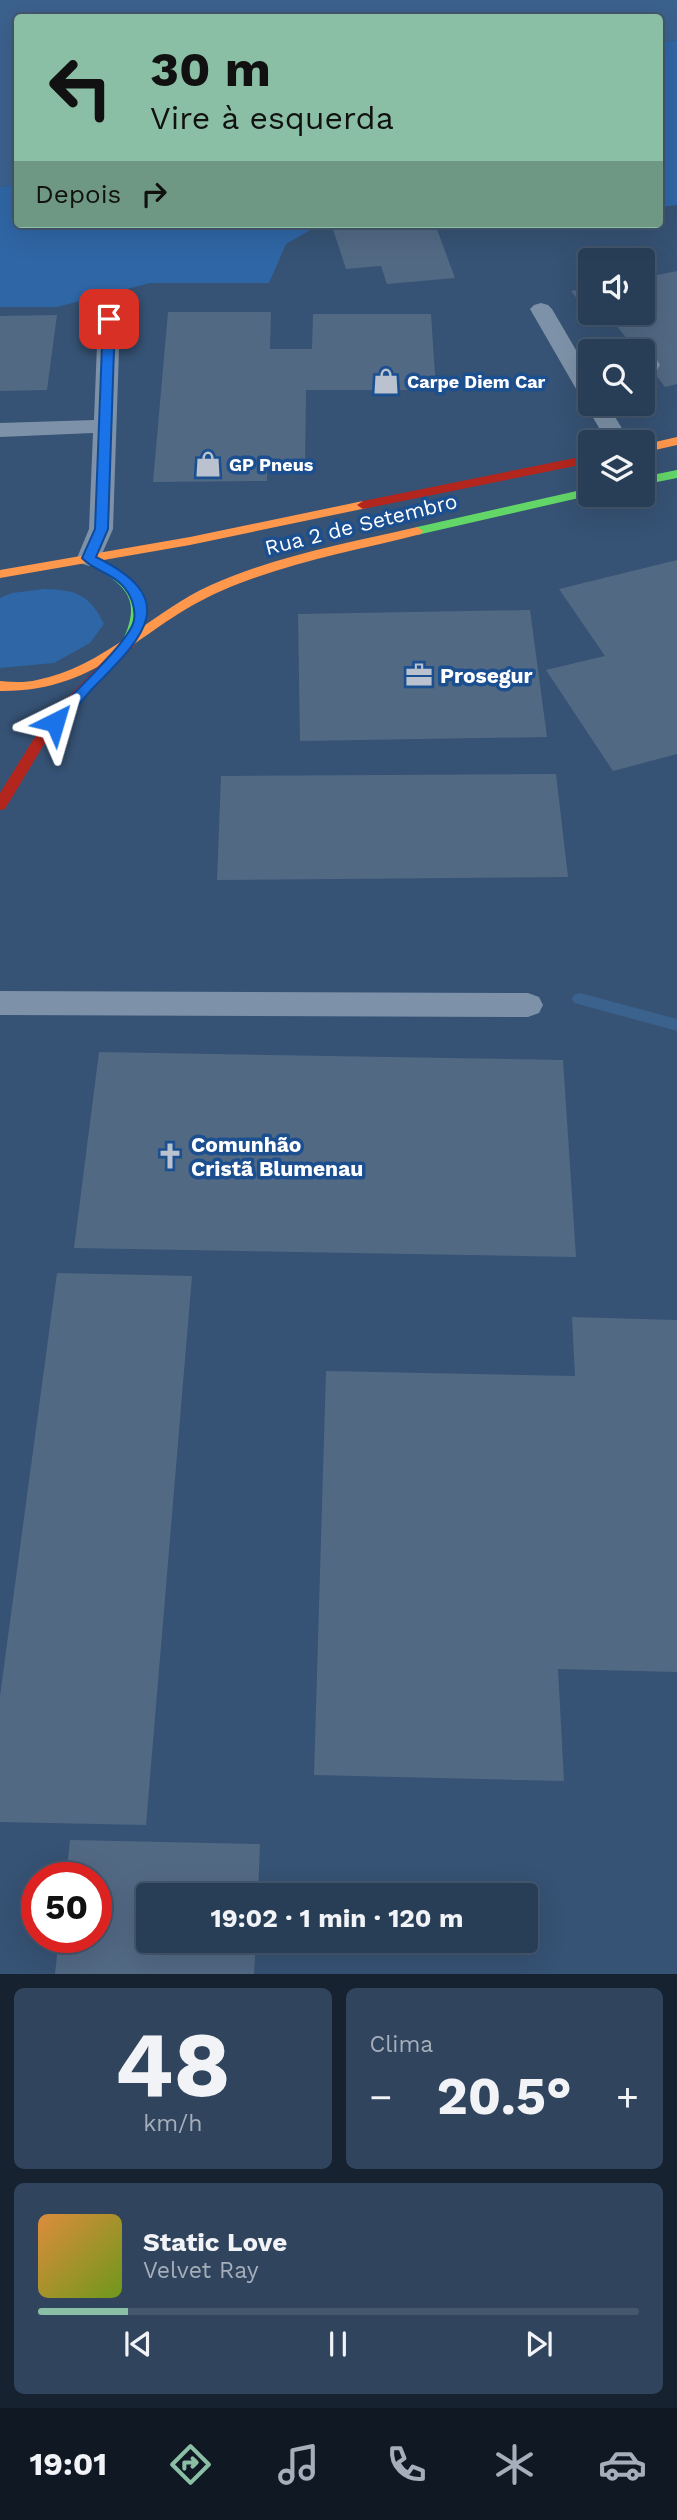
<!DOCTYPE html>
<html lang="pt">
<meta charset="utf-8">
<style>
body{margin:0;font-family:"Work Sans",sans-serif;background:#30455d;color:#f1f3f6;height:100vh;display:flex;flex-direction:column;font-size:26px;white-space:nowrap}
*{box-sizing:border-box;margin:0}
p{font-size:23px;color:#a5aeba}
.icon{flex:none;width:38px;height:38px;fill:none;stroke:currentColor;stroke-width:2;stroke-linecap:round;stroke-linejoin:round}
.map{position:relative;height:1974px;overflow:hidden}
.sheet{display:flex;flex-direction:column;gap:14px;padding:14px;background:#162230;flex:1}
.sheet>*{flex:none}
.guide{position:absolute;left:14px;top:14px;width:649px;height:214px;border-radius:7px;box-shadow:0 7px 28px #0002,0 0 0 2px #44576d;background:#8abfa5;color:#111;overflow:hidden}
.fabs{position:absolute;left:578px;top:248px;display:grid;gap:14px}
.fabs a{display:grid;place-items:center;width:77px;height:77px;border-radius:7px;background:#283e57;box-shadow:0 7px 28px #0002,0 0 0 2px #44576d;font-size:35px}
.speed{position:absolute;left:21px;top:1862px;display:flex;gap:14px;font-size:35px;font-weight:700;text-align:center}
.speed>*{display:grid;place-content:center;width:91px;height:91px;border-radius:50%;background:#283e57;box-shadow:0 7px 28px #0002,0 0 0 2px #44576d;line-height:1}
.speed .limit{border:10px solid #d22;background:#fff;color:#111}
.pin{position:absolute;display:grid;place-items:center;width:60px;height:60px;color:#fff;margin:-30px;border-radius:14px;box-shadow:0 4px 10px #0006}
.me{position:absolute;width:77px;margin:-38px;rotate:40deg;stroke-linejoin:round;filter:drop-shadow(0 0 5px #0008)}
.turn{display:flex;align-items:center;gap:24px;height:147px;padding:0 21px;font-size:32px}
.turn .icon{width:91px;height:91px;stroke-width:2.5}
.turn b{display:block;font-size:49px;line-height:60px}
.then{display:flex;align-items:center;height:66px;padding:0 21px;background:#0003;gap:14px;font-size:26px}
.big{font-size:52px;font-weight:700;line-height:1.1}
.sheet .tile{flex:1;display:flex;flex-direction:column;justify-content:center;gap:10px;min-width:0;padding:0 24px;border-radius:10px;background:#30455d}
.sheet .dial{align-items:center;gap:0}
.dial b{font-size:91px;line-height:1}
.song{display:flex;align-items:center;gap:21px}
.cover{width:84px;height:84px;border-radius:10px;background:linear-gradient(135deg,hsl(30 70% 55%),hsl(80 70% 35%))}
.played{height:7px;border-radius:4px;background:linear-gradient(90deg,#8abfa5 15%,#44576d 15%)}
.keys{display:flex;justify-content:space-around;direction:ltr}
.heat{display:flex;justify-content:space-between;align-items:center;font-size:38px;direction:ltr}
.sheet .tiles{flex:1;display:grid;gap:14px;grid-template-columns:1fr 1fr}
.tile:last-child{grid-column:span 2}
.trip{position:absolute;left:136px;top:1883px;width:402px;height:70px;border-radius:7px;background:#283e57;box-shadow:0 7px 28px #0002,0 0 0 2px #44576d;font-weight:700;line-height:70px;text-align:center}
.tabs{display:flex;height:112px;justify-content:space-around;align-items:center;background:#101923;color:#a5aeba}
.tabs .icon{width:49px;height:49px}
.tabs .selected{color:#8abfa5}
.tabs b{font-size:32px;color:#f1f3f6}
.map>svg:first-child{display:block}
.green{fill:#2f66a5}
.water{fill:#3b618d}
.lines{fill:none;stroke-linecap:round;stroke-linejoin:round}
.stream{fill:#3b618d;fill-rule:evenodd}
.building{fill:#526984}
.lane{fill:#7d92a8;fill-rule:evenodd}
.fast{fill:#63d668;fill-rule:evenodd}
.slow{fill:#ff974d;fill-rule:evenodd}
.jam{fill:#b3261e;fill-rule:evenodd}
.route{fill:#1a73e8;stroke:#114b97;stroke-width:2}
.labels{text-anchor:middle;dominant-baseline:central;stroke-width:7;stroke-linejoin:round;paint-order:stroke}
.far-poi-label{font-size:18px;font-weight:bold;fill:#fff;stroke:#1b4f8f;text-anchor:start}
.street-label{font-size:21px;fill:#fff;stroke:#1b4f8f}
.poi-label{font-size:21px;font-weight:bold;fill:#fff;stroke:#1b4f8f;text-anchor:start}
</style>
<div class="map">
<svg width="677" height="1974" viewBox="0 0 677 1974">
<rect width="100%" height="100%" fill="#365274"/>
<!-- green -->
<g class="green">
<path d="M677,40V205L660,207V43Z"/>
<path d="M17,184L18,224H321L286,244L269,283H150L57,307H0V187Z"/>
<path d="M44,589C77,590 89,594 104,624L90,643L54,663L0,668V598L12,593Z"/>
</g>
<!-- water -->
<path class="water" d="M0,0H677V40L660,43V18H18L17,184L0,187Z"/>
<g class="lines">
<!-- stream -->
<path class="stream" d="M580,993L677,1019V1031L574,1003L572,999L574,995Z"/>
</g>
<!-- building -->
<g class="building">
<path d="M362,224H435L455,278L387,284L381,266L346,269L332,226Z"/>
<path d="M677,271V384L665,387L642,357V352H638L611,319L595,322L571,291L590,288V313H642V278Z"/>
<path d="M168,312H271L270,349H312L313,314H431L436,390H306L305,468H267V481L153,482Z"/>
<path d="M57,315L47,390L0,391V316Z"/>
<path d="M677,560V754L613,771L546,670L605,656L559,589Z"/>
<path d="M530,610L547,737L300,741L298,614Z"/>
<path d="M556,774L568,877L217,880L221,776Z"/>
<path d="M99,1052L563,1060L576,1257L74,1248Z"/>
<path d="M57,1273L192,1276L146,1825L0,1822V1696Z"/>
<path d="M572,1317L677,1320V1672L558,1669L564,1781L314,1775L326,1371L575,1376Z"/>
<path d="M70,1840L260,1844L258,1895H149V1941H256L254,1974H55L59,1937H96V1878H66Z"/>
</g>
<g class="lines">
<!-- lane -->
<g class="lane">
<path d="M541,303L548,305L552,309L590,374V404H607L631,443H608L585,404L588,400L579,394L530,309L534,305Z"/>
<path d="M109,313L117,314L120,319L113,529L98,563L89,566L80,563L77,558L89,529L93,433L0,437V423L94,420L98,319L101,314Z"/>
<path d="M649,358L657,360L660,365L657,370L642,375V360Z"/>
<path d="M0,991L528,993L539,997L543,1005L539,1013L528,1017L0,1015Z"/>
</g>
<!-- fast -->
<g class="fast">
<path d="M677,470V478L642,485V477Z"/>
<path d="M590,488V495H592L417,535L411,531L417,527Z"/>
<path d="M89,554C98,557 106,562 114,567C149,590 154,612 133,647H123L121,644C145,597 124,584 84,561L83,558Z"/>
</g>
<!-- slow -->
<g class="slow">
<path d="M677,437V445L642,453V445Z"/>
<path d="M363,501L369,505L367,508L190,545L0,578V570L190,537Z"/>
<path d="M417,527L423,531L421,534C354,551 285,563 221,591C137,628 102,692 0,691V681C12,682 25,683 37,680C104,667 151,612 211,585C276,556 348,543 417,527Z"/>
</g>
<!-- jam -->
<g class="jam">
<path d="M590,455V463L363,509L357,505L363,501Z"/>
<path d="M128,640L135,644L133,647L77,704L43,746L5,809L0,810V793L33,740L67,698L123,641Z"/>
</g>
</g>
<!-- route -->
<path class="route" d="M109,315L115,319L108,529L96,557C184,600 142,638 93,688C84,697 66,724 55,727L48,722L50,719C67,698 131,641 134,620C136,608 131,594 122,585C111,573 93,570 82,558L95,529L103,319Z"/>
<!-- icons -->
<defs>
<g id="shop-bare" transform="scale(2.1)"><path d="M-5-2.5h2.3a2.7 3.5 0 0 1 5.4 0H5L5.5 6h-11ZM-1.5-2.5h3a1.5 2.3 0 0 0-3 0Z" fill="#b9c2ce" stroke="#1b4f8f" stroke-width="2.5" paint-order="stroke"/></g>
<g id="office-bare" transform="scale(2.1)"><path d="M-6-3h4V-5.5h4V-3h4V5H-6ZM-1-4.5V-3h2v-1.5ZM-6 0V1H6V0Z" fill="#b9c2ce" stroke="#1b4f8f" stroke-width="2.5" paint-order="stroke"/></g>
<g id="church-bare" transform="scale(2.1)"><path d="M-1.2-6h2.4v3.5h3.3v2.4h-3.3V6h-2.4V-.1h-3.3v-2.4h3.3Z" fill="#b9c2ce" stroke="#1b4f8f" stroke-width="2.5" paint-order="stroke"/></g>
</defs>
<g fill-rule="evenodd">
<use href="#shop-bare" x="386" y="381"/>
<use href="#shop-bare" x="208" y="464"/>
<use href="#office-bare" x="419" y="675"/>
<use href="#church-bare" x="170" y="1156"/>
</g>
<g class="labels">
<!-- far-poi labels -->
<g class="far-poi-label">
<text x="407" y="381">Carpe Diem Car</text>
<text x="229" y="464">GP Pneus</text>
</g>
<!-- street labels -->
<g class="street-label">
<text transform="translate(361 524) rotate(-14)">Rua 2 de Setembro</text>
</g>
<!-- poi labels -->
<g class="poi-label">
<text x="440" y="675">Prosegur</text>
<text x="191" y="1144">Comunhão<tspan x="191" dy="24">Cristã Blumenau</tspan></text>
</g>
</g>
</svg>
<div class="fabs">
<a><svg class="icon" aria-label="sound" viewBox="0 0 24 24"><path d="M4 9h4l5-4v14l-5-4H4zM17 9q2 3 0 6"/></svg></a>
<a><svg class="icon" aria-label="search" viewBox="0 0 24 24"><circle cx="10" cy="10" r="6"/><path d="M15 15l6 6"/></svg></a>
<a><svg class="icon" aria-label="layers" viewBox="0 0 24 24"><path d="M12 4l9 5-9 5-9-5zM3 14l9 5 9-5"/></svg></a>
</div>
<div class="speed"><div class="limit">50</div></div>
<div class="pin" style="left:109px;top:319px;background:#d93025"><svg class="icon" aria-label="arrive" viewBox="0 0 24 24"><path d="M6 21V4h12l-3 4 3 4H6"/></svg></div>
<svg class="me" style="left:55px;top:722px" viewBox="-20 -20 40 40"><path d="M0-17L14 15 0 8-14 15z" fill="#1a73e8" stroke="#fff" stroke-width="4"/></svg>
<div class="trip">19:02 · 1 min · 120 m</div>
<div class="guide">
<div class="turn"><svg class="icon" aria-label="left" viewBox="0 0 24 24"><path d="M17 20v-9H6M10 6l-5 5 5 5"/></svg><div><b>30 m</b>Vire à esquerda</div></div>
<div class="then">Depois<svg class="icon" aria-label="right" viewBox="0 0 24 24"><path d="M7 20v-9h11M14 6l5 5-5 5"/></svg></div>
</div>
</div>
<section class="sheet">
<div class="tiles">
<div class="tile dial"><b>48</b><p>km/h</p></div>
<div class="tile"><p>Clima</p>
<div class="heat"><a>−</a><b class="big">20.5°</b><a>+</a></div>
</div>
<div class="tile">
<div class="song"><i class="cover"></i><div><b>Static Love</b><p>Velvet Ray</p></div></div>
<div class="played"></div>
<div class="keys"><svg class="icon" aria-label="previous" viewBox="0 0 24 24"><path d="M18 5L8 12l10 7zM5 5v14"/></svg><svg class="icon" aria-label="pause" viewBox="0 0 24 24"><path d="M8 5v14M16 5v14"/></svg><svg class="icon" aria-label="next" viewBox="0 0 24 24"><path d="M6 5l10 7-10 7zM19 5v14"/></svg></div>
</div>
</div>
</section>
<nav class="tabs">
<b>19:01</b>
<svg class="icon selected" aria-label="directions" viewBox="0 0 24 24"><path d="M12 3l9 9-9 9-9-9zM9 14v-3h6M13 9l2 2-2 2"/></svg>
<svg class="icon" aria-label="music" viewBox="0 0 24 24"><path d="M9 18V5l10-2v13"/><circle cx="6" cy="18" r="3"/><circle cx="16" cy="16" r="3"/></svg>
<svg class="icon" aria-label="phone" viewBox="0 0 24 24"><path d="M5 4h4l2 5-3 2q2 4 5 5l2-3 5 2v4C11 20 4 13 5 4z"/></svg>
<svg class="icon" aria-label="climate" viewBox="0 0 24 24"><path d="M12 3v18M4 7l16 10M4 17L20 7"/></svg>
<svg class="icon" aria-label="car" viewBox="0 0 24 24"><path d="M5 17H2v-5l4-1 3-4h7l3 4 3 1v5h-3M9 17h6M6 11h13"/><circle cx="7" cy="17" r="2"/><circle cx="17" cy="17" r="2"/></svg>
</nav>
